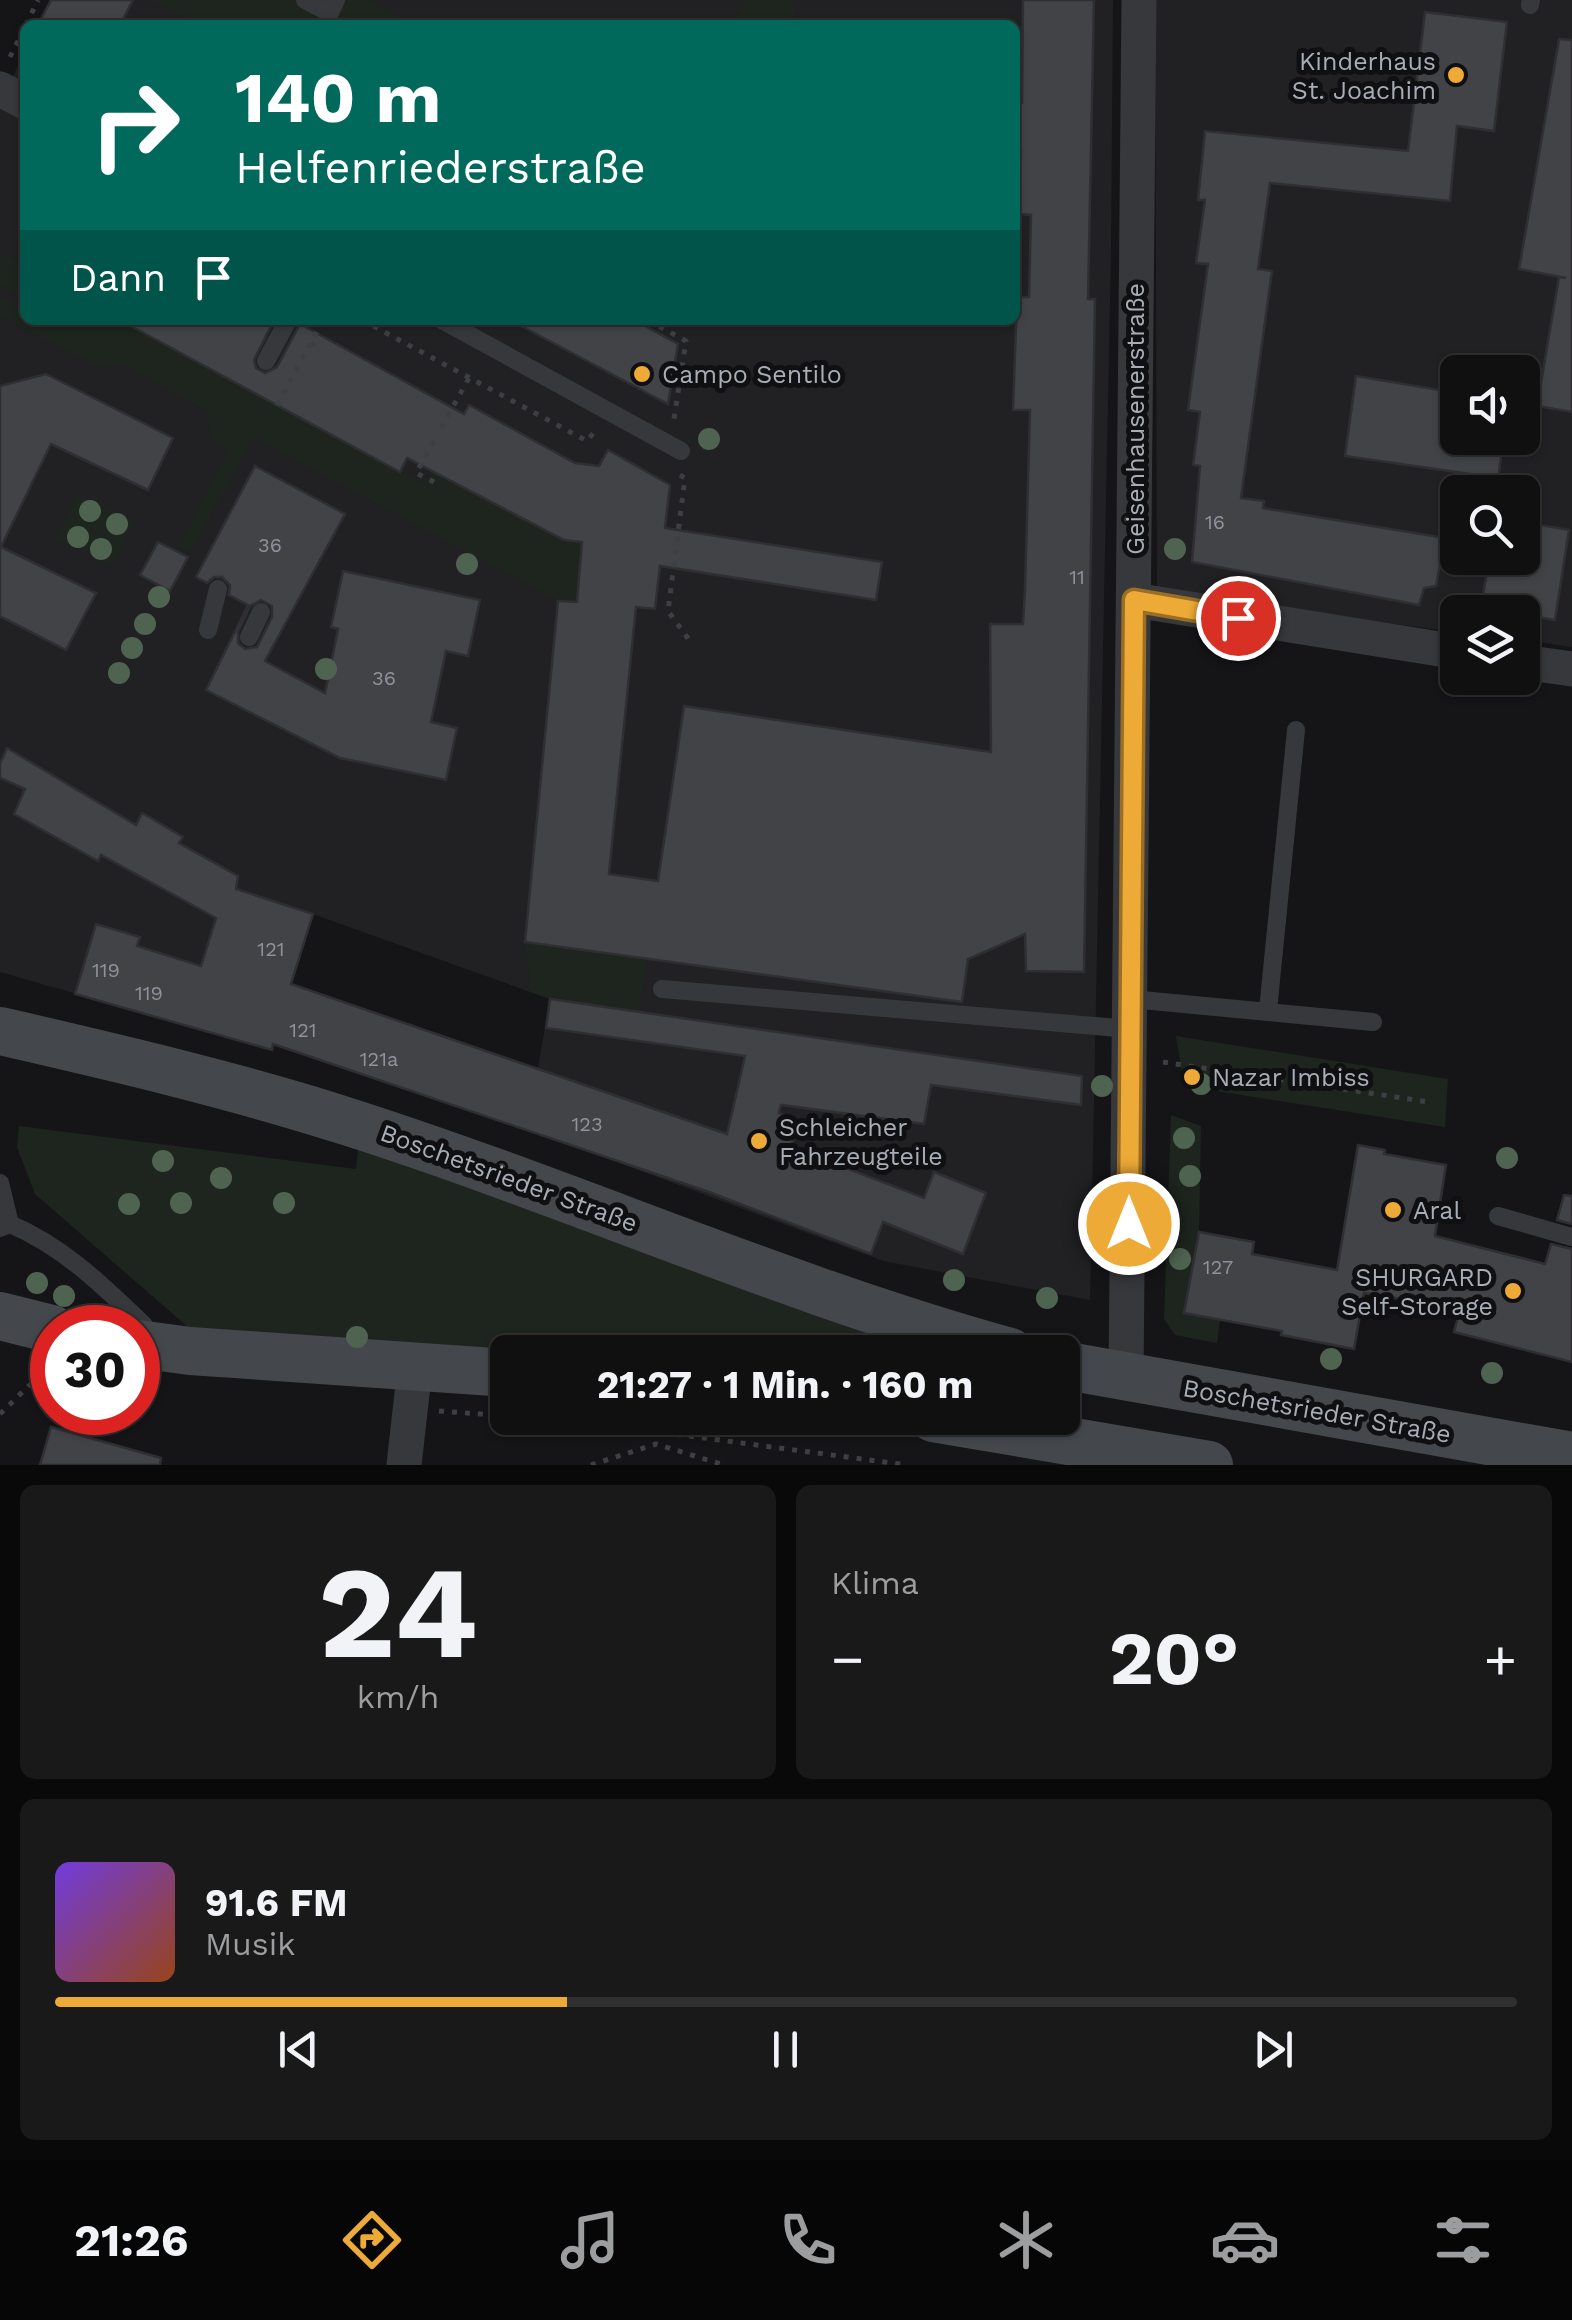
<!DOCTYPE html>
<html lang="de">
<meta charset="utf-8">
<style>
body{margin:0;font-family:"Work Sans",sans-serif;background:#19191a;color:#f1f3f6;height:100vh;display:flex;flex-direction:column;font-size:38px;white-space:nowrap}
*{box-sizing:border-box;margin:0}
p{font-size:32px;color:#9c9d9f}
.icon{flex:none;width:55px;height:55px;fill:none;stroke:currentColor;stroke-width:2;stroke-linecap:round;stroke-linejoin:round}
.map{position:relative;height:1465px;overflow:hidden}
.details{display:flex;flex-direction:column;gap:20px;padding:20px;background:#090909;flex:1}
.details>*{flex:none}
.guide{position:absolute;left:20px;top:20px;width:1000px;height:305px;border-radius:15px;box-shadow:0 2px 8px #0004,0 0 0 2px #303031;background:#00695c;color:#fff;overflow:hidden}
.fabs{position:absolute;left:1440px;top:355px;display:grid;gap:20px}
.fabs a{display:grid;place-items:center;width:100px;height:100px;border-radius:15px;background:#101011;box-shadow:0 2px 8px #0004,0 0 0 2px #303031;font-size:50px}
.speed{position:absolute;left:30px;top:1305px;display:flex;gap:20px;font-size:50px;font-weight:700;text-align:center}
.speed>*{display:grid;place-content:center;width:130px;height:130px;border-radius:50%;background:#101011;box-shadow:0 2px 8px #0004,0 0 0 2px #303031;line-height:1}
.speed .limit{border:15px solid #d22;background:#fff;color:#111}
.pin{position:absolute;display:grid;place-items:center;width:85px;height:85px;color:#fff;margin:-42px;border:5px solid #fff;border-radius:50%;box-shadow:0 2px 10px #0007}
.me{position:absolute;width:110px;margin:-55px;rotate:0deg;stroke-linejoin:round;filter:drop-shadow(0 0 8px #0008)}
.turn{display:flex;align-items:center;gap:35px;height:210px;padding:0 50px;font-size:45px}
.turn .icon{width:130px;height:130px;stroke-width:2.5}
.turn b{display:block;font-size:70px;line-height:85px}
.then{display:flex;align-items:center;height:95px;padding:0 50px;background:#0003;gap:20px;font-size:38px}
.big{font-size:75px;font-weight:700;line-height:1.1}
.details .card{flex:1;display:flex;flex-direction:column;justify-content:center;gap:15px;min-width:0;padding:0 35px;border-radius:15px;background:#19191a}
.details .dial{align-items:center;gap:0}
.dial b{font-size:130px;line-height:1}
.song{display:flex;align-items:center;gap:30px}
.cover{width:120px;height:120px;border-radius:15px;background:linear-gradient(135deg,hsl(260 70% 55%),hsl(20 70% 35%))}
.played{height:10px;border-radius:5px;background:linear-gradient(90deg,#eeaa36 35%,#303031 35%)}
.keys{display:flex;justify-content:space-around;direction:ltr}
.heat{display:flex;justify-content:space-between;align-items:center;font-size:55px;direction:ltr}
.details .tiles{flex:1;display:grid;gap:20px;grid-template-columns:1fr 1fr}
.card:last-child{grid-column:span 2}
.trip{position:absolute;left:490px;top:1335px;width:590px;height:100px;border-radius:15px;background:#101011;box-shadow:0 2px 8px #0004,0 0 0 2px #303031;font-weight:700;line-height:100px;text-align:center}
.dock{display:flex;height:160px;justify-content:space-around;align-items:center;background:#060607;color:#9c9d9f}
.dock .icon{width:70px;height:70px}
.dock .active{color:#eeaa36}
.dock b{font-size:45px;color:#f1f3f6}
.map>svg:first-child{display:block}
.built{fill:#212124;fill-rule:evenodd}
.green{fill:#1d251e}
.building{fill:#414347;stroke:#2f2f33;stroke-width:2.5;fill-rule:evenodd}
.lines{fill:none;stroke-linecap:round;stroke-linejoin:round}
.path{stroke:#3c3f43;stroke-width:5;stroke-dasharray:5 8;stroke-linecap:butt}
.service{stroke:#36383c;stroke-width:18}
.minor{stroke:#36383c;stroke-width:35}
.secondary{stroke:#44474c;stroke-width:48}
.tree{fill:#4f6351}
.route-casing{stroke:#9b6e23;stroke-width:25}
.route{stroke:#eeaa36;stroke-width:18}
.poi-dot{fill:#eeaa36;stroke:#101012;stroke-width:4}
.labels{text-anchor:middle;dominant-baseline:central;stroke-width:10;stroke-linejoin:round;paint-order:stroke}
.number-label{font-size:20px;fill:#8e929b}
.poi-label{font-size:25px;fill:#a7adb7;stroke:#101012;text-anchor:start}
.street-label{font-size:25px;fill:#a7adb7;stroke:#101012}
</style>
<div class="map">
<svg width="1572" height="1465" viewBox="0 0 1572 1465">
<rect width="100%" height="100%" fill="#151517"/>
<!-- built -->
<g class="built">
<path d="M51,0H1113L1111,251L1090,1300L883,1261L520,1126L538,1067L550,999L313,914L272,1050L0,972V105L25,50V320H1015V25H38Z"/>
<path d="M1155,0H1572V647L1523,640L1522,612H1458L1457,632L1157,593ZM1458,372H1522V438H1458ZM1458,492H1522V558H1458Z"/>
</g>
<!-- green -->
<g class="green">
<path d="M151,0H368L414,25H302L289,19L282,25H202Z"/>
<path d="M744,0H791L794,3V25H733Z"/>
<path d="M0,252L25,266V298L0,285Z"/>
<path d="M0,297L25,310V320H121L425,484L432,471L563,540L582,542L577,602L558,601L253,437L191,553L178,546L229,450L211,440L207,411L124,365L99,367L0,316Z"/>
<path d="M77,494L134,522L113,566L56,539Z"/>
<path d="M525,942L647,958L639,1012L550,999L531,992Z"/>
<path d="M1176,1036L1448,1079L1445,1127L1184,1086Z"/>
<path d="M1171,1115L1201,1126L1199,1232L1220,1319L1217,1343L1175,1335L1164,1319Z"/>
<path d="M19,1126L356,1169L359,1140L962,1352H508L197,1335L35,1194L17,1147Z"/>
</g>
<!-- building -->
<g class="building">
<path d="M51,0H133L120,25H38Z"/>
<path d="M1023,0H1094L1088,299H1095L1084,972L1026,971L1025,934L968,959L962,1002L525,942L558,601L577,602L582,542L564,540L407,458L400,472L120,320H274L254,360L256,368L265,373L277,367L300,324L464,414L469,405L575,463L599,466L608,450L670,485L665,528L882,562L876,600L660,566L655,609L636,607L609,874L658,881L684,706L991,752L990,624H1023L1025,589L1030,410H1013L1017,297H1029L1031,215L1020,214L1021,149H1015V103H1022Z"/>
<path d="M1425,12L1507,22L1494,131L1457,126L1450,201L1270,183L1258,269L1272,271L1241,498L1264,501L1263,508L1445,538L1436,586L1424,588L1419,605L1192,562L1200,466L1193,465L1200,412L1188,410L1208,264L1196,263L1205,200H1198L1205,131L1408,151Z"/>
<path d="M1559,39L1572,40V412L1537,406L1559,277L1566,278L1519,269Z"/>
<path d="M510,320H634L678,344L668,404Z"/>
<path d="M46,374L173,438L148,490L51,444L1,547L96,593L66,650L0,616V386Z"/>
<path d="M1356,376L1458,393V438H1504L1498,478L1345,456Z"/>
<path d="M255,466L345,514L265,661L325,693L338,629L331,627L343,571L480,600L468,656L446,651L431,722L457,728L446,780L340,758L206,690L248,605L229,595L230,585L222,577H214L207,583L196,577ZM261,600L272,606V617L257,647L245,649L238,643V632L250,606Z"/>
<path d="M1522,522L1569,530L1555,620L1481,608L1489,558H1522Z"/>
<path d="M158,542L188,557L170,591L140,575Z"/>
<path d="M7,748L136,825L142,813L183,837L179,843L238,876L236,889L313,914L291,984L727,1134L745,1056L546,1028L550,999L1082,1076L1081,1105L931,1085L924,1124L781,1105L779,1113L799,1121L791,1147L924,1198L934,1172L986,1193L963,1254L883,1222L871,1254L709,1192L273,1044L272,1050L75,994L96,924L140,937L137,946L201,966L216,918L101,855L98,861L14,814L25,789L0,778V764Z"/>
<path d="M1358,1145L1385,1150L1384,1154L1446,1165L1435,1236L1545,1264L1551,1244L1572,1249V1362L1454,1332L1459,1313L1449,1311L1450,1307L1364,1293L1354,1349L1281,1335L1282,1331L1184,1313L1199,1232L1254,1242L1252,1254L1337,1270Z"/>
<path d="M1564,1195L1572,1196V1224L1557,1220Z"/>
<path d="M51,1427L161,1458L160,1465H40Z"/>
</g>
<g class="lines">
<!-- path -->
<g class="path">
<path d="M26,25L38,0"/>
<path d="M10,57L25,27"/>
<path d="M362,320L587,441L595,431"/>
<path d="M648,320L686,341L674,419"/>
<path d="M311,343L320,348"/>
<path d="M277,405L323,320"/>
<path d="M441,428L469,378"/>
<path d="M434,441L416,473L434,482"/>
<path d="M680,475L685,478L668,611L690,641"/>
<path d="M1163,1062L1429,1102"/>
<path d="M439,1411L508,1416"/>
<path d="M0,1414L46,1369"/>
<path d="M521,1418L659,1432L907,1465"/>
<path d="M591,1465L656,1444L724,1465"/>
</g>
<!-- service -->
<g class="service">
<path d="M305,0L330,13L336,0"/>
<path d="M1530,5L1531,0"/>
<path d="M442,320L681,451"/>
<path d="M266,361L288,320"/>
<path d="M208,630L218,589"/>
<path d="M249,637L261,612"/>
<path d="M662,989L1130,1029"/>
<path d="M1131,999L1373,1022"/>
<path d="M1268,1010L1296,730"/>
<path d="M0,1183L10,1224L0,1228"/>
<path d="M1498,1216L1572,1237"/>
<path d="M10,1224C64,1247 102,1285 144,1325"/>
</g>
<!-- minor -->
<g class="minor">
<path d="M0,89L25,102"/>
<path d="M1134,600L1458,652"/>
<path d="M1522,662L1572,669"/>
<path d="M1126,1377L1139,0"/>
<path d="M404,1465L415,1367"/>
</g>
<!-- secondary -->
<g class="secondary">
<path d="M0,1031C118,1058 237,1086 352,1123C573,1194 786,1290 1010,1352"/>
<path d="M0,1316L52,1329"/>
<path d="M138,1344L190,1351L508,1373"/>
<path d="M1062,1365L1572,1456"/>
<path d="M933,1418L1209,1465"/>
</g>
</g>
<!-- trees -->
<g class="tree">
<circle cx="709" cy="439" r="11"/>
<circle cx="90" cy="511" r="11"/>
<circle cx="117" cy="524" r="11"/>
<circle cx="78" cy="537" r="11"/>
<circle cx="101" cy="549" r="11"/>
<circle cx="1175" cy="549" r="11"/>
<circle cx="467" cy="564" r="11"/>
<circle cx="159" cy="597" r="11"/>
<circle cx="145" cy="624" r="11"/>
<circle cx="132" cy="648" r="11"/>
<circle cx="326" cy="669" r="11"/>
<circle cx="119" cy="673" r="11"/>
<circle cx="1201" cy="1084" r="11"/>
<circle cx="1102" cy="1086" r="11"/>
<circle cx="1184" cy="1138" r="11"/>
<circle cx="1507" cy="1158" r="11"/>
<circle cx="163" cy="1161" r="11"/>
<circle cx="1190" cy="1176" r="11"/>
<circle cx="221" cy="1178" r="11"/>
<circle cx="181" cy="1203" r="11"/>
<circle cx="284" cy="1203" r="11"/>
<circle cx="129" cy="1204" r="11"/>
<circle cx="1180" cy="1259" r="11"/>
<circle cx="954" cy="1280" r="11"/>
<circle cx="37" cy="1283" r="11"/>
<circle cx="64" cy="1296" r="11"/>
<circle cx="1047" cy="1298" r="11"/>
<circle cx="357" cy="1337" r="11"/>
<circle cx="1331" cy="1359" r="11"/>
<circle cx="1492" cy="1373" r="11"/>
</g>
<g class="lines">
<!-- route casing -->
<g class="route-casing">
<path id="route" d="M1129,1224L1134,600L1238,618"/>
</g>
<!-- route -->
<use href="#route" class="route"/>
</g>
<!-- markers -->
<g class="poi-dot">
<circle cx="1456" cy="75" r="10"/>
<circle cx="642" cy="374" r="10"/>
<circle cx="1192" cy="1077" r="10"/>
<circle cx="759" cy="1141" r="10"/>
<circle cx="1393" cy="1210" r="10"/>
<circle cx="1513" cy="1291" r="10"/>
</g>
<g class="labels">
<!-- number labels -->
<g class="number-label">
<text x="1215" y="522">16</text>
<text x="270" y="545">36</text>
<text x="1077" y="577">11</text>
<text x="384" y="678">36</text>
<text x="271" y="949">121</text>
<text x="106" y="970">119</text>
<text x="149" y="993">119</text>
<text x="303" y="1030">121</text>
<text x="379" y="1059">121a</text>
<text x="587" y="1124">123</text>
<text x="1218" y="1267">127</text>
</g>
<!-- poi labels -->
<g class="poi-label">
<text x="1436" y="61" text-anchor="end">Kinderhaus<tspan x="1436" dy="29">St. Joachim</tspan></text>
<text x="662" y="374">Campo Sentilo</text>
<text x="1212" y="1077">Nazar Imbiss</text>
<text x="779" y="1127">Schleicher<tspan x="779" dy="29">Fahrzeugteile</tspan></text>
<text x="1413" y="1210">Aral</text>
<text x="1493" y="1277" text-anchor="end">SHURGARD<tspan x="1493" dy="29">Self-Storage</tspan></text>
</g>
<!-- street labels -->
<g class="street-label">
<text transform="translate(1135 419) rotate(-90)">Geisenhausenerstraße</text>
<text transform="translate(509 1178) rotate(20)">Boschetsrieder Straße</text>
<text transform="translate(1317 1411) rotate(10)">Boschetsrieder Straße</text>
</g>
</g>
</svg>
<div class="fabs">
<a><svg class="icon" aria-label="sound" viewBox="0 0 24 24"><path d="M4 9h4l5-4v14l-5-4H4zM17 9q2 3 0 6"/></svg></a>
<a><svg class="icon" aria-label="search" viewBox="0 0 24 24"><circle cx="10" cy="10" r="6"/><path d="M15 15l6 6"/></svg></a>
<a><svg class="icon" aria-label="layers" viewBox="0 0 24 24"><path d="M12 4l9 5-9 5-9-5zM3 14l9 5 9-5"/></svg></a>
</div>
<div class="speed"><div class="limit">30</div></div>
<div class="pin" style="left:1238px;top:618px;background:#d93025"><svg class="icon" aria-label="arrive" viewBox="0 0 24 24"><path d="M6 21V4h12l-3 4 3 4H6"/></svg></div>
<svg class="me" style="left:1129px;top:1224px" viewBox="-20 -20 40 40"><circle r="17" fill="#eeaa36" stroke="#fff" stroke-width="3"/><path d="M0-11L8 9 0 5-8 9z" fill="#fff"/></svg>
<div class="trip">21:27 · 1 Min. · 160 m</div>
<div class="guide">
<div class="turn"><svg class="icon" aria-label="right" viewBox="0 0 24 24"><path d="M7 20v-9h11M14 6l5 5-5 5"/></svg><div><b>140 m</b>Helfenriederstraße</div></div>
<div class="then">Dann<svg class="icon" aria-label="arrive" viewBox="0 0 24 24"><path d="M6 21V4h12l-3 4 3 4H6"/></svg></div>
</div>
</div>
<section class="details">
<div class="tiles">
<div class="card dial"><b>24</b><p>km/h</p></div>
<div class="card"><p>Klima</p>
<div class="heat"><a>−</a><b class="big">20°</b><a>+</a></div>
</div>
<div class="card">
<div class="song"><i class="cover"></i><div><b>91.6 FM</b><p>Musik</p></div></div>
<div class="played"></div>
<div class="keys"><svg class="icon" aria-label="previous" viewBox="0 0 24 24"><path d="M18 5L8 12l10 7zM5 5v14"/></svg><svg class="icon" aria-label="pause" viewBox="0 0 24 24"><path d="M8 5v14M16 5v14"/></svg><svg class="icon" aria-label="next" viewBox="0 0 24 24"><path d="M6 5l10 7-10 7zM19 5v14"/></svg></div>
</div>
</div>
</section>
<nav class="dock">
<b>21:26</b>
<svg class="icon active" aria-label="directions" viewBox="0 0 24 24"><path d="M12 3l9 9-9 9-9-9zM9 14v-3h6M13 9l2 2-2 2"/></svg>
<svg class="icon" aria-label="music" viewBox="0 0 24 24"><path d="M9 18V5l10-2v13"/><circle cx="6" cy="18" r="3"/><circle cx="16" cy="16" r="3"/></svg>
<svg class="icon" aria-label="phone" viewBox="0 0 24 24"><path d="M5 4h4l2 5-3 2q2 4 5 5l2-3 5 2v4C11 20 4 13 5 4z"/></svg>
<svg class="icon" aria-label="climate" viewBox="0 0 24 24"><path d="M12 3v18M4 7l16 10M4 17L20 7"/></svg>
<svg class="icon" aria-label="car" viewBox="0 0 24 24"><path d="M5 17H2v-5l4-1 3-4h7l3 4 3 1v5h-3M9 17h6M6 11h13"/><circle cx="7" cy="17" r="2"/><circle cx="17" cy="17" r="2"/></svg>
<svg class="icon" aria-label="filters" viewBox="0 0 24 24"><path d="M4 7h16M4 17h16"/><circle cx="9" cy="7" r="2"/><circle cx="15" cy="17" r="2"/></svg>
</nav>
